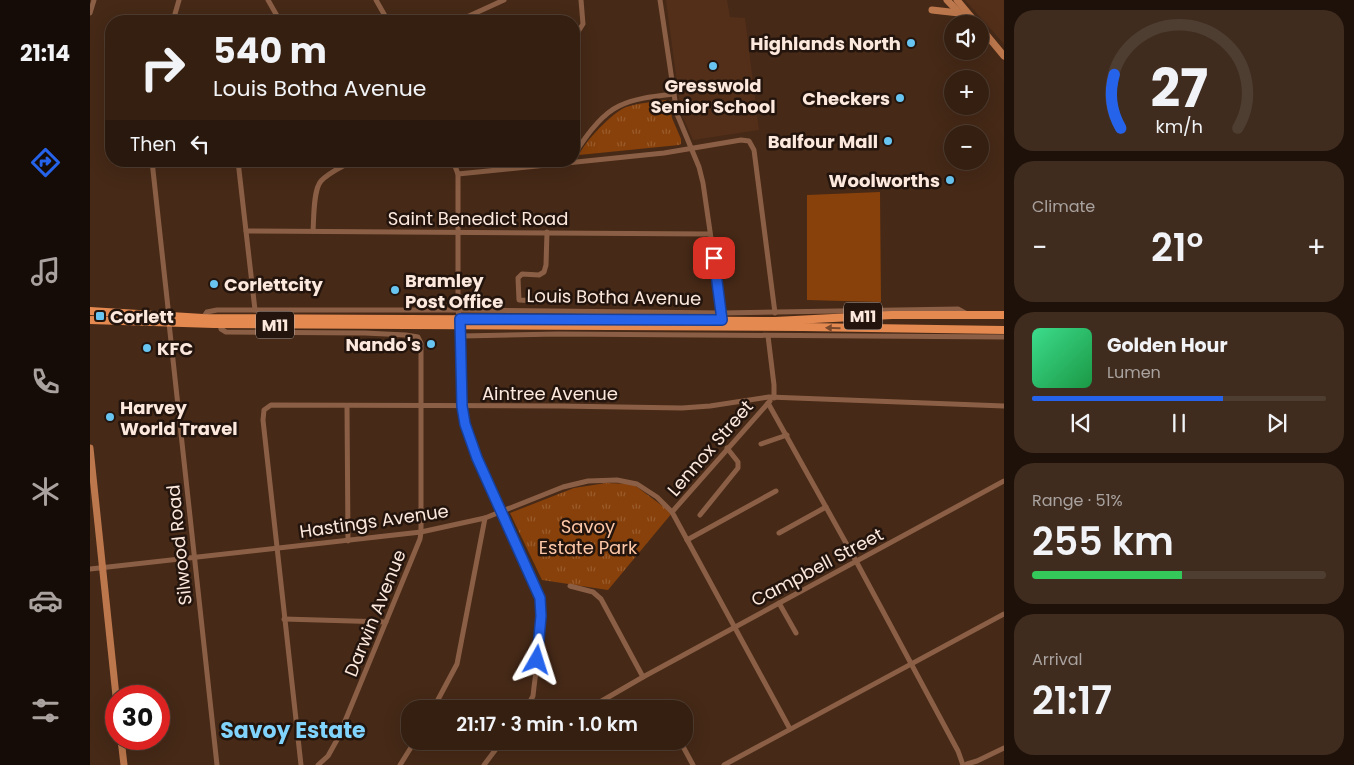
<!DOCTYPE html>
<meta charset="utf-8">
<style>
body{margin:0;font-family:Poppins,sans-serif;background:#3f2c1f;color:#f1f3f6;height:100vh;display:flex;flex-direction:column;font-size:19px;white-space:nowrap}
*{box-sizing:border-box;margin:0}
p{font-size:16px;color:#a9a29f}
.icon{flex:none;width:28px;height:28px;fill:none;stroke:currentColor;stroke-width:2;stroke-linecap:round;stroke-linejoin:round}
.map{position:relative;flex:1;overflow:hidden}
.side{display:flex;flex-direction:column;gap:10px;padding:10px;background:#1d1109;width:350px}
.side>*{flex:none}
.top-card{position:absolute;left:15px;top:15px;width:475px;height:152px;border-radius:20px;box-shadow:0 5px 20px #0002,0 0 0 1px #4e3d31;background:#341f11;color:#f1f3f6;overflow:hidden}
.buttons{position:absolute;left:854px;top:15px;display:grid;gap:10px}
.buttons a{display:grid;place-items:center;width:45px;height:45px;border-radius:50%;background:#341f11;box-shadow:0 5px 20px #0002,0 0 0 1px #4e3d31;font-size:25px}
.speed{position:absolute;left:15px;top:685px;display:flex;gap:10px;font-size:25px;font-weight:700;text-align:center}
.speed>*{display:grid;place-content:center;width:65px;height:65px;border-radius:50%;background:#341f11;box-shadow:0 5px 20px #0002,0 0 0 1px #4e3d31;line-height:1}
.speed .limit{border:8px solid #d22;background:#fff;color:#111}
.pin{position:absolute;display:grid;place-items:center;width:42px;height:42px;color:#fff;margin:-21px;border-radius:10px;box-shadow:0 2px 8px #0006}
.me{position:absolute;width:55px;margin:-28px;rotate:6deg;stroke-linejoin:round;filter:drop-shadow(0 0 4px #0008)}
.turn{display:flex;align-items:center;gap:18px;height:105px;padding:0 25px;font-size:22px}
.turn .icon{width:65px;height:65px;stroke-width:2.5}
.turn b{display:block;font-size:35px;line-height:42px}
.then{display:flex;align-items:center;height:48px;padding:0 25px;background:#0003;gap:10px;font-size:19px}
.big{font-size:38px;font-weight:600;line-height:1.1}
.side .widget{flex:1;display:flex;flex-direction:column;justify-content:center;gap:8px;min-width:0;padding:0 18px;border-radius:20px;background:#3f2c1f}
.side .dial{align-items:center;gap:0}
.dial svg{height:130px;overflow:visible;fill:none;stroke:#4e3d31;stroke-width:7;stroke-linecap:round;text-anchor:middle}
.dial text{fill:#f1f3f6;stroke:none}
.song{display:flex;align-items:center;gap:15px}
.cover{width:60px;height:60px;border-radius:8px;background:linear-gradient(135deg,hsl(150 70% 55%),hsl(140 70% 35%))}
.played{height:5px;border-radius:2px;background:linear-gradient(90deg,#2563eb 65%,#4e3d31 65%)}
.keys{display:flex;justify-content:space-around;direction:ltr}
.heat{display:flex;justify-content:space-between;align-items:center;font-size:28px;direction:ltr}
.charge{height:8px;border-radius:4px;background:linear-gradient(90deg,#34c759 51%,#4e3d31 0)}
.trip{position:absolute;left:311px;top:700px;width:292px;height:50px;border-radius:20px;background:#341f11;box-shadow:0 5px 20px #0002,0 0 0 1px #4e3d31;font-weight:600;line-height:50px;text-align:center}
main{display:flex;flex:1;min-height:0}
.tab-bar{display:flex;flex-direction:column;width:90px;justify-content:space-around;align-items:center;background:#150c07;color:#a9a29f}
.tab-bar .icon{width:35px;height:35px}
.tab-bar .selected{color:#2563eb}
.tab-bar b{font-size:22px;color:#f1f3f6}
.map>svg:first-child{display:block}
.built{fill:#532f19}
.grass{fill:url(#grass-tufts)}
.pitch{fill:#88410a}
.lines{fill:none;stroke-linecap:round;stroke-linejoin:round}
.street{stroke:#8b5f45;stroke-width:5}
.secondary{stroke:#bd774c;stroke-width:7}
.primary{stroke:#e48950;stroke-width:8}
.oneway{fill:#7a492b}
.route-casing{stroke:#184099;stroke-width:12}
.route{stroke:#2563eb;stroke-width:9}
.poi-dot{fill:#68c4f0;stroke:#23150d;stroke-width:2}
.labels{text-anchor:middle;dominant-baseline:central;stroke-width:5;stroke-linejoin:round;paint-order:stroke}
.shield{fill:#23150d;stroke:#bba99f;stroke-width:1}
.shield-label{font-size:16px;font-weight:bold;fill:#fce8dd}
.poi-label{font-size:18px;font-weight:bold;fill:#fce8dd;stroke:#23150d;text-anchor:end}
.street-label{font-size:18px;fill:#fce8dd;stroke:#23150d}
.park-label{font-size:18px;fill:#fdc7a8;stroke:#23150d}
.district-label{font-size:22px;font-weight:bold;fill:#80d3fc;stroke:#23150d}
</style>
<main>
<nav class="tab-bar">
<b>21:14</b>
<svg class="icon selected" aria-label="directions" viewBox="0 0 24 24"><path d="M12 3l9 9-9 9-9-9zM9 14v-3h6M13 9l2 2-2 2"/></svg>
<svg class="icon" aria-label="music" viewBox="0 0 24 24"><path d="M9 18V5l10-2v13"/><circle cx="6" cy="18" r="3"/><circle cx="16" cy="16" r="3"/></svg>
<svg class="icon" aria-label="phone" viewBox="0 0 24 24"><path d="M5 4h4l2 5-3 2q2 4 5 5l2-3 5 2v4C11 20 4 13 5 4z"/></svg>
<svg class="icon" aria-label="climate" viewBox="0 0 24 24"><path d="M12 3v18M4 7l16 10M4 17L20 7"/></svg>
<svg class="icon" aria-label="car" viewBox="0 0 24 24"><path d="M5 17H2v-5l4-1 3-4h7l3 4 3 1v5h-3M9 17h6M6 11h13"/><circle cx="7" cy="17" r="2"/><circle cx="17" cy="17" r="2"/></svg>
<svg class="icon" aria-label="filters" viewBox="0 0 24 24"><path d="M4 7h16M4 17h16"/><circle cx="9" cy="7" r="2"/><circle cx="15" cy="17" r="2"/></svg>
</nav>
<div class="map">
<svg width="914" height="765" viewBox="0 0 914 765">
<defs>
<pattern id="grass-tufts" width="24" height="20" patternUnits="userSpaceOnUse" patternTransform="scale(1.25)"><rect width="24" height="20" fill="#88410a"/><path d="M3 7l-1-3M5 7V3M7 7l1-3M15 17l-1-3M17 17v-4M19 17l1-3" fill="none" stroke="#9a5c2d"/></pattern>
</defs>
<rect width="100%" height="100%" fill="#462917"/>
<!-- built -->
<g class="built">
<path d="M576,0H637L640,17L655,18L669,130L603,140L591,113Z"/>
<path d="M875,0H914V44Z"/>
</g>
<!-- grass -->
<g class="grass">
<path d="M576,100L579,103L582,118L591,139V144L589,145L489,155C494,142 523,112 536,107C549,103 563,102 576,100Z"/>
<path d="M516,483L543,484L582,513L518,590L452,580L420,513L484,488Z"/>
</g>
<!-- pitch -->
<path class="pitch" d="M790,192L791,302L717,300V195Z"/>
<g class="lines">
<!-- street -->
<g class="street">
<path d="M178,0L190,21"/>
<path d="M286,0L298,21"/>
<path d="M570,0L587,114L609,167L613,183L632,314"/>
<path d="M0,13L4,0"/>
<path d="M83,21L89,0"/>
<path d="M368,21L414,0"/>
<path d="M484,38L493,24L491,0"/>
<path d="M484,155C495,137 510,115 529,106C545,98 566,96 583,94"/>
<path d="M62,161L79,317"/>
<path d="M148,161L165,310"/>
<path d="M363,161L368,174V310L372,332V406L375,424L387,459L410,513L448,592C456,615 447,662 444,687L443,696L436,709"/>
<path d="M368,174L574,153L651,140L659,141L664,150L685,313"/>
<path d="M156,231L620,234"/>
<path d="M223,231C224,219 223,190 231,181C239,172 252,167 262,161"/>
<path d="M448,301L429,300L428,278L432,274L449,275L454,272L456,265L457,232"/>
<path d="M113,318L117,312L127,310H368L632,313L868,309L877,314"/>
<path d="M79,323L127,765"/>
<path d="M130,324L131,329L136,332L275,333L316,335L328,337L331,343V532L330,539L248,738L238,756L228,765"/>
<path d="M372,336L468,334L914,337"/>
<path d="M678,336L684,385V398"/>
<path d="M678,403L766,561L868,751L873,765"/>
<path d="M257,406L258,541"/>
<path d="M671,444L697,435"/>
<path d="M582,512L680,401"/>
<path d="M610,515L648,468V462L637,448"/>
<path d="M689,533L736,507"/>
<path d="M597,540L686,491"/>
<path d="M0,569L331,532L395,518L473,487L498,481L527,480L547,484L567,497L582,512L700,729"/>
<path d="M480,586L503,592L511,599L553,677"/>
<path d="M689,603L706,633"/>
<path d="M194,619L296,622"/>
<path d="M343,709L367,664L395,518"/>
<path d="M503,709V706L553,677L914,481"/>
<path d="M590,741L603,765"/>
<path d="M501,748L515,741"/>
<path d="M877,764L887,761L914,748"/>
<path d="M211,765L173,420L174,410L181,405L470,406L592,408L620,406L679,397L914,406"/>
<path d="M310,765L325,741"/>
<path d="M394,765L412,741"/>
<path d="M634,765L914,614"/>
</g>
<!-- secondary -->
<g class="secondary">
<path d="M857,0L880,24"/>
<path d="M867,0L887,24"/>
<path d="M842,10L869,13"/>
<path d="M890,27L914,56"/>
<path d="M0,448L26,696"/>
<path d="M31,739L34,765"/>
</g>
<!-- primary -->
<g class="primary">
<path d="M0,311L113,318L685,321L802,315H914"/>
<path d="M0,320L124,324L713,327L914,330"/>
</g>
</g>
<!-- one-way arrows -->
<defs><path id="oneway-solid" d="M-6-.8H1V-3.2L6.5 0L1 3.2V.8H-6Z" transform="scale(1.25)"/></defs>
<use class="oneway" href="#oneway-solid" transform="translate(743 328) rotate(-179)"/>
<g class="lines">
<!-- route casing -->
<g class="route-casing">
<path id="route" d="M447,660L451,616L450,598L387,458L375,424L372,406L370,319L632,320L624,258"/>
</g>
<!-- route -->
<use href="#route" class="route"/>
</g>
<!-- markers -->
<g class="poi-dot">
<circle cx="821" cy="43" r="5"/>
<circle cx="623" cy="66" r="5"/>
<circle cx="810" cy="98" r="5"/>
<circle cx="798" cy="141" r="5"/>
<circle cx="860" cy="180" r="5"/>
<circle cx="124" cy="284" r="5"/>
<circle cx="305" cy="290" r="5"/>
<rect x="5" y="311" width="10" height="10" rx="2.5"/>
<circle cx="341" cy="344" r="5"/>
<circle cx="57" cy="348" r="5"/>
<circle cx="20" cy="417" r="5"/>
</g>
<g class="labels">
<!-- shield labels -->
<g class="shield">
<rect x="754" y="302.5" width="38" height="27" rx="4"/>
<rect x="166" y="311.5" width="38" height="27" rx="4"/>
</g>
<g class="shield-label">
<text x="773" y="316">M11</text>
<text x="185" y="325">M11</text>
</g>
<!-- poi labels -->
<g class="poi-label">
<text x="811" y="43">Highlands North</text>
<text x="623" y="85" text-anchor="middle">Gresswold<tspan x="623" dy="21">Senior School</tspan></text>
<text x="800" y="98">Checkers</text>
<text x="788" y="141">Balfour Mall</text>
<text x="850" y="180">Woolworths</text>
<text x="315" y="280" text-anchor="start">Bramley<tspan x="315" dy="21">Post Office</tspan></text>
<text x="134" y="284" text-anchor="start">Corlettcity</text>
<text x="20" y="316" text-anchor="start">Corlett</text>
<text x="331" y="344">Nando's</text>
<text x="67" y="348" text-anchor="start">KFC</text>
<text x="30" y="407" text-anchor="start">Harvey<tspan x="30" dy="21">World Travel</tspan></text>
</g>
<!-- street labels -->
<g class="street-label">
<text x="388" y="218">Saint Benedict Road</text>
<text transform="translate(524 297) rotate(1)">Louis Botha Avenue</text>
<text x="460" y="393">Aintree Avenue</text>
<text transform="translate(620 448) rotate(-49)">Lennox Street</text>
<text transform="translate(284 521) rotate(-8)">Hastings Avenue</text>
<text transform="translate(89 545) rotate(-96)">Silwood Road</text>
<text transform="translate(727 567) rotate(-28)">Campbell Street</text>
<text transform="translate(285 613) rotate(-68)">Darwin Avenue</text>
</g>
<!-- park labels -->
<g class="park-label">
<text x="498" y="526">Savoy<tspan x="498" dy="21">Estate Park</tspan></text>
</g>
<!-- district labels -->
<g class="district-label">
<text x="203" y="730">Savoy Estate</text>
</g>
</g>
</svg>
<div class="buttons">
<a><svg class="icon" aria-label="sound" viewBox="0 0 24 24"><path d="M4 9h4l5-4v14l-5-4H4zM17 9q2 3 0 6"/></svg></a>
<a>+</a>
<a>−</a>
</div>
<div class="speed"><div class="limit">30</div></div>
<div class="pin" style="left:624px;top:258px;background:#d93025"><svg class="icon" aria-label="arrive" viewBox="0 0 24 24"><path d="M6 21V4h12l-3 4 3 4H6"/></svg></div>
<svg class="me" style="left:447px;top:660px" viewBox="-20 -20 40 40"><path d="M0-17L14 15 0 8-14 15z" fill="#2563eb" stroke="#fff" stroke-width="4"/></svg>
<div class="trip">21:17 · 3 min · 1.0 km</div>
<div class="top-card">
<div class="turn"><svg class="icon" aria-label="right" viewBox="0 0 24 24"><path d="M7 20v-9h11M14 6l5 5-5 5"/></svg><div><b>540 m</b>Louis Botha Avenue</div></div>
<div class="then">Then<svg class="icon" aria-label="left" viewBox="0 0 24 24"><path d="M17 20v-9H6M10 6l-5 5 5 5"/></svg></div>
</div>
</div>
<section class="side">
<div class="widget dial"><svg viewBox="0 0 100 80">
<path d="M14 69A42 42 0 1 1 86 69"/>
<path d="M14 69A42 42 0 0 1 10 36" stroke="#2563eb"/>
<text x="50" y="56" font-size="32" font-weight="700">27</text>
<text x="50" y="72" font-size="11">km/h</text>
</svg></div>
<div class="widget"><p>Climate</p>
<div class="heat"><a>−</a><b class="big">21°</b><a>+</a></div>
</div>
<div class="widget">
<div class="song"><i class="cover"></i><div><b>Golden Hour</b><p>Lumen</p></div></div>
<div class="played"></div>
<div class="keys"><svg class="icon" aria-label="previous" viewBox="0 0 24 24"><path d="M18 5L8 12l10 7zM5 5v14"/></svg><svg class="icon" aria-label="pause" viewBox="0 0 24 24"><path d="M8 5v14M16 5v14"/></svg><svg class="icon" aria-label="next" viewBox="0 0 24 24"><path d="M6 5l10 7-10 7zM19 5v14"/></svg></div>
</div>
<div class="widget"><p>Range · 51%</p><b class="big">255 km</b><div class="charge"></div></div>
<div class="widget"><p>Arrival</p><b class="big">21:17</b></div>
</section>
</main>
